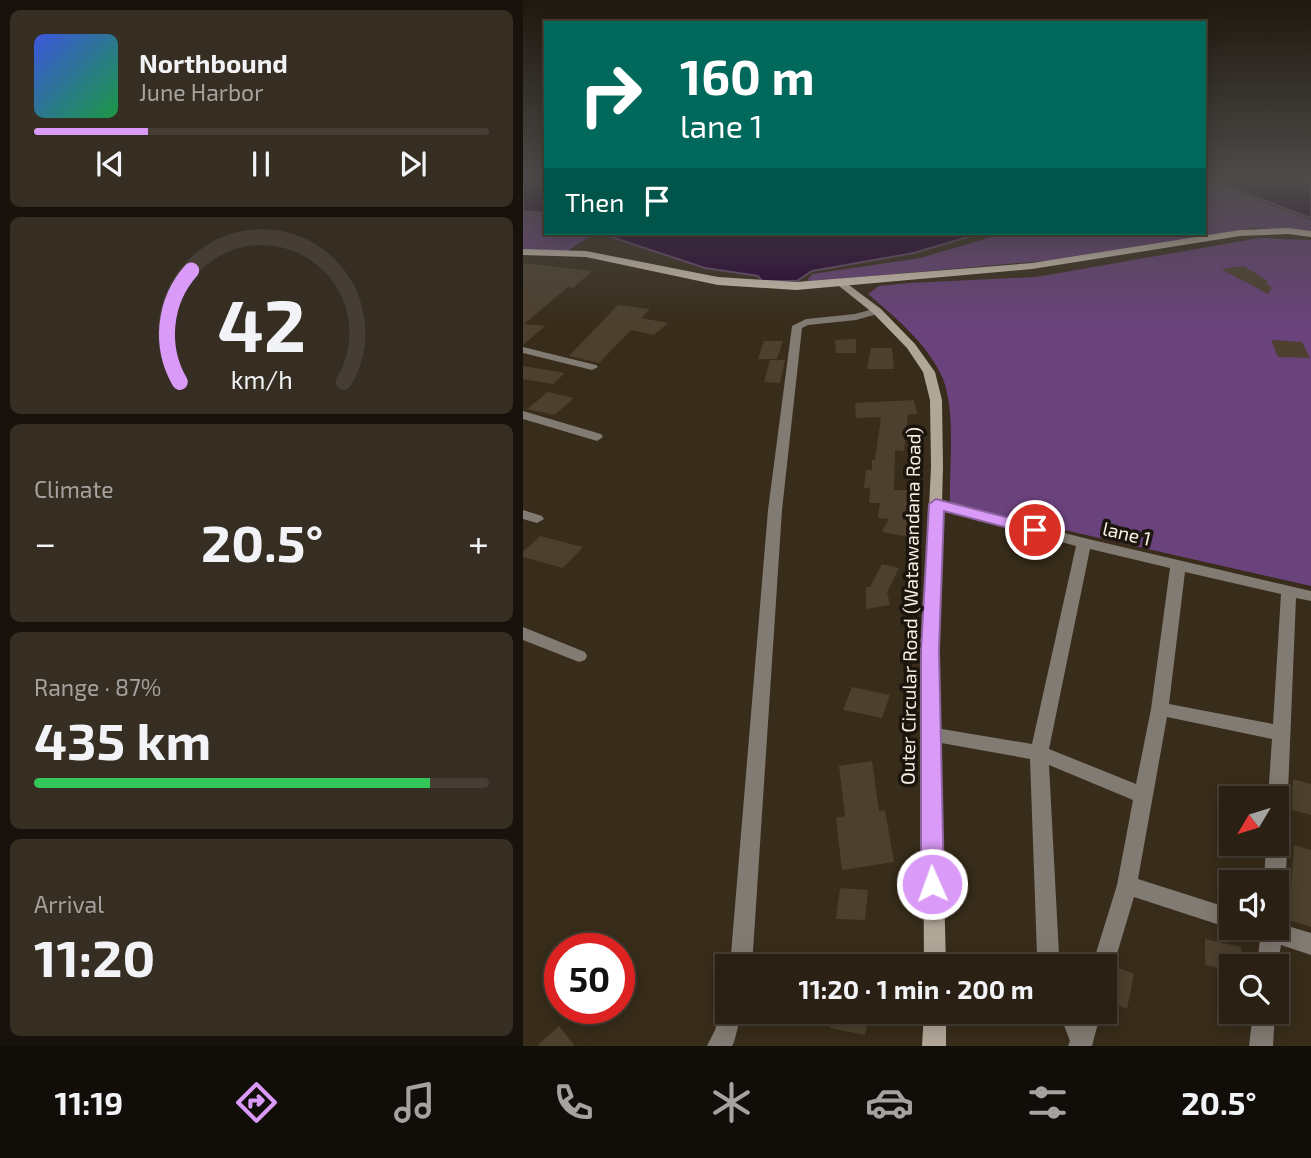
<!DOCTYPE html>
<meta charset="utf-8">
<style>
body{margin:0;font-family:"Exo 2",sans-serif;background:#362e22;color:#f1f3f6;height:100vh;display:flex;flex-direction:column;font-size:26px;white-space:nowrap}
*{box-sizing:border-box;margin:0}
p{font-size:23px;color:#a5a3a0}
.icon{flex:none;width:38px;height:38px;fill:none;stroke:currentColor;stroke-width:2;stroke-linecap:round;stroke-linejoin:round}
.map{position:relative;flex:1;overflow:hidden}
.sheet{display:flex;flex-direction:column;gap:10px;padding:10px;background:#17120b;width:523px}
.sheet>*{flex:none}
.top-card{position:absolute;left:21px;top:21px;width:662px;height:214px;border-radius:0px;box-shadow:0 4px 18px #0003,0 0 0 2px #463e34;background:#00695c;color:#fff;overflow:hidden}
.needle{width:46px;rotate:232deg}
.fabs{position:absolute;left:696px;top:786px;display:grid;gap:14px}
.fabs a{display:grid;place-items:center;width:70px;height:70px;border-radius:0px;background:#2a2114;box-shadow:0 4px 18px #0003,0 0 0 2px #463e34;font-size:35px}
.speed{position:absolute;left:21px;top:933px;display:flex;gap:14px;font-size:35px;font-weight:700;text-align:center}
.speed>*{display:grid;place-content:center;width:91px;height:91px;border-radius:50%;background:#2a2114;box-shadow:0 4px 18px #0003,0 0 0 2px #463e34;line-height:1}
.speed .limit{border:10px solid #d22;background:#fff;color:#111}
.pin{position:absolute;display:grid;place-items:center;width:60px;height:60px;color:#fff;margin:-30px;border:4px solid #fff;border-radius:50%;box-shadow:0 2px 7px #0007}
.me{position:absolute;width:77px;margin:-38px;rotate:358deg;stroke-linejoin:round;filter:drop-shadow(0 0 5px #0008)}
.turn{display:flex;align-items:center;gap:24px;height:147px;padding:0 21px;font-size:32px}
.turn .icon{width:91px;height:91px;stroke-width:2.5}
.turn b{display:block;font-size:49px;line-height:60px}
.then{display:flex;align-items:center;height:66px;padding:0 21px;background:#0003;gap:14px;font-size:26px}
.big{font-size:52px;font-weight:700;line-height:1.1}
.sheet .tile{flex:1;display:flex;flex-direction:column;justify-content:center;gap:10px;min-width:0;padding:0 24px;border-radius:10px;background:#362e22}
.sheet .dial{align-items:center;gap:0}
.dial svg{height:182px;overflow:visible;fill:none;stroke:#463e34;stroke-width:7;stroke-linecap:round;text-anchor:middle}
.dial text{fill:#f1f3f6;stroke:none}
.song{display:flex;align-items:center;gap:21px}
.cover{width:84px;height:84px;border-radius:10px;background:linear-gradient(135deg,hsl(230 70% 55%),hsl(140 70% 35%))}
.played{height:7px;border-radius:4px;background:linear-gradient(90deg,#da9af7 25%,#463e34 25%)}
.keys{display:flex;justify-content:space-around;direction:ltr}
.heat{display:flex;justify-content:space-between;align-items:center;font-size:38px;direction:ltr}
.charge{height:10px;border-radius:5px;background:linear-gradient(90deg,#34c759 87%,#463e34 0)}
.trip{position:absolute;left:192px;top:954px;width:402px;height:70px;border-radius:0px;background:#2a2114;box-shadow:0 4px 18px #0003,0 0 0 2px #463e34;font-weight:700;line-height:70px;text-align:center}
.tabs{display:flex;height:112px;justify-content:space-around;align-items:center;background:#110d08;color:#a5a3a0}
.tabs .icon{width:49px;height:49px}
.tabs .on{color:#da9af7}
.tabs b{font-size:32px;color:#f1f3f6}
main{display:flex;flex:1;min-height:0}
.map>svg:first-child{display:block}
.green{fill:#6a427c}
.water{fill:#250033;stroke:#644868;stroke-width:2}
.building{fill:#4d402e}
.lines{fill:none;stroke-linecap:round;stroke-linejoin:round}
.minor{fill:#827b73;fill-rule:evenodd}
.secondary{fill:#b1a799;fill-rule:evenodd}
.primary{fill:#d6c9b7;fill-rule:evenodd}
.route{fill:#da9af7;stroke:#8e64a1;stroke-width:2}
.labels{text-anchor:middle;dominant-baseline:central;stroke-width:7;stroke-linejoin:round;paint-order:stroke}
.street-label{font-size:19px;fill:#f8f0e5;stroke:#1b150e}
</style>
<main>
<section class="sheet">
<div class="tile">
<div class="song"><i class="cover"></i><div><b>Northbound</b><p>June Harbor</p></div></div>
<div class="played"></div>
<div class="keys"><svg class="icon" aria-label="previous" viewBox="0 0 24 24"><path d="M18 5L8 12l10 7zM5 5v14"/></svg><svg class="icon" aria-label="pause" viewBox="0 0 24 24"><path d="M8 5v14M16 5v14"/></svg><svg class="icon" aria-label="next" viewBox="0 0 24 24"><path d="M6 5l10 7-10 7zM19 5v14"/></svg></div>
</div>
<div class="tile dial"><svg viewBox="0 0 100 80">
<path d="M14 69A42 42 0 1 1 86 69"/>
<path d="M14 69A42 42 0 0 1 19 20" stroke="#da9af7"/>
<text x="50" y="56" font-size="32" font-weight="700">42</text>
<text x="50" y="72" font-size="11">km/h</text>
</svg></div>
<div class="tile"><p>Climate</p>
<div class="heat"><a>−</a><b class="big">20.5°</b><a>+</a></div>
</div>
<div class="tile"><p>Range · 87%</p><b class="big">435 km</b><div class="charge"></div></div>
<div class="tile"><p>Arrival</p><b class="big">11:20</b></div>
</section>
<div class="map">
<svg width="788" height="1046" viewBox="0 0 788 1046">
<rect width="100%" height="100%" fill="#382c1a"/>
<!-- green -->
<g class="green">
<path d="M697,186L788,220V231L729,228L552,258L283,282L289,274L397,258L482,233H681V189Z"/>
<path d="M0,211L23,213V233H62L68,236L44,251L0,249Z"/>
<path d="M736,238L788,240V586L427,504C426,468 433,413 420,379C405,344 373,318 345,294L356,286L386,283L513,277Z"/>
</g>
<!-- water -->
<g class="water">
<path d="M0,180H23V213L0,211Z"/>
<path d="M681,180H788V218L697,184L681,187Z"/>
<path d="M76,233H458L391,253L289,271L274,281H239L235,276L182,268Z"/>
</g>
<!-- building -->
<g class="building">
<path d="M0,263L69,271L50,288L45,287L1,324L22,326L0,345Z"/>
<path d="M721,266L745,281L743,283L749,288L745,294L698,269Z"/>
<path d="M95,305L127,309L118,318L145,323L131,335L108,330L76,363L46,356Z"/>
<path d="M333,339V353H313L312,340Z"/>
<path d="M748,340L779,342L787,358L755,357Z"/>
<path d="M241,341H260L254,359H235Z"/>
<path d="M348,348H369L371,369H344Z"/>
<path d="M247,360H262L257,383L241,382Z"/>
<path d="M0,366L42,373L30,384L0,379Z"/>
<path d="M25,392L51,398L31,415L4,409Z"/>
<path d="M391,400L394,414H385L381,451L372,450L371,490H387L386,506H390L389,530L386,537L359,532L366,519L355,518L357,503H346L347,488H341L343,470H349V460H352L358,417L333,418L332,403Z"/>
<path d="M17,536L60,547L40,568L0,557V552Z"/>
<path d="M359,564L376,568L364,592L367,605L343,609V587H347Z"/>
<path d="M329,687L367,695L359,718L320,710Z"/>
<path d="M349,761L356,811L362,810L371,862L319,870L313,818L322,816L316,766Z"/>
<path d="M770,779L788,784V815L769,810Z"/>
<path d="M771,845L788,850V927L766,920Z"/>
<path d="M317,888L345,890L342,920L313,919Z"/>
<path d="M682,939L718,947L719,966H709V971L682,965Z"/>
<path d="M593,967L611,974L604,1009L583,1001V978L591,975Z"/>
<path d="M311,1012H347L342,1035L307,1028Z"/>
<path d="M36,1026L52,1046H14Z"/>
</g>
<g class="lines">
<!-- minor -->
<g class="minor">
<path d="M354,308L359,311L358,313L333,320L285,325L279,328L259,510L229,966H207L245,510L269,326L283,319L332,314Z"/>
<path d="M0,347L73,365L75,367L69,370L0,353Z"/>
<path d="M0,411L78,434L80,437L74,441L0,419Z"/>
<path d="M413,500L561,538L788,591V601L773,598L764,816L761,822L754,825V798H745L749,739L644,717L615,879L709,909V928H714L709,929L611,897L588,974L583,976V966H569L594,885L610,800L526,765L536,955L540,966H518L514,955L507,759L407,741L401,739L398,734L401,729L407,727L509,744L553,546L408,507L406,504L408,501ZM567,549L647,568L628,709L613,784L526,749ZM662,572L758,594L750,724L646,704Z"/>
<path d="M0,510L19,516L21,519L14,523L0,519Z"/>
<path d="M0,627L62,652L64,656L62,660L56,662L0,640Z"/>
<path d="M754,835L760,838C766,850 764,876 758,889L754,890V882H741L743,844H754Z"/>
<path d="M754,920L758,924L788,933V955L758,945L754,970V966H734L737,939L728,935L725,928H754Z"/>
<path d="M205,1002V1012H219L211,1042L209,1046H184L192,1030L200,1004Z"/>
<path d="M536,1012H578L569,1046H545L547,1041Z"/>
<path d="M730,1012H752L750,1046H726Z"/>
</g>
<!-- secondary -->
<g class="secondary">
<path d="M316,282H322L358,309L392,344L412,372L419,400L420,467L415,650L423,966H401L399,650L408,467L407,400L400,372L384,348L350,313L316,286Z"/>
<path d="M401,1012H423V1046H399Z"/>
</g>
<!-- primary -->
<path class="primary" d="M765,228L788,231V237L765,234L717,236L509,269L273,290L195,285L63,257L0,255V249L63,251L195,277L273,282L509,263L717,230Z"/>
</g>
<!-- sky -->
<linearGradient id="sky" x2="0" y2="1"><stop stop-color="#1f180e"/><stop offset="0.55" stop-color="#4d4b49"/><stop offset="1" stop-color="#4d4b49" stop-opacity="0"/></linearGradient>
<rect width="788" height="326" fill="url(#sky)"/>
<!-- route -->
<path class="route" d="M413,499L517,526L520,530L512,535L421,511L416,650L421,884L418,892L409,895L401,892L398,884V650L406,504Z"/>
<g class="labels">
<!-- street labels -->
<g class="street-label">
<text transform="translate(604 533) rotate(13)">lane 1</text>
<text transform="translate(387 606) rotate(-89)">Outer Circular Road (Watawandana Road)</text>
</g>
</g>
</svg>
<div class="fabs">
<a><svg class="needle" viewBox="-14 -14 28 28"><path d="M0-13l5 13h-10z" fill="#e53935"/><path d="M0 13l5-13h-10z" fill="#a5a3a0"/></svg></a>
<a><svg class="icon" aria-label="sound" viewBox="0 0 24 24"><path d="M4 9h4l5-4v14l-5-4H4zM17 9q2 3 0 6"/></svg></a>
<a><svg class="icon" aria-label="search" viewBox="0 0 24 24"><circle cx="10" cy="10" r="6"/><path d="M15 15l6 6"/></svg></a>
</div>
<div class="speed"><div class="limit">50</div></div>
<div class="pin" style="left:512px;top:530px;background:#d93025"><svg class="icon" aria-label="arrive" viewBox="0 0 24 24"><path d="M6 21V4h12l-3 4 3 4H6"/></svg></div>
<svg class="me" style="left:409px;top:884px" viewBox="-20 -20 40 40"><circle r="17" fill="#da9af7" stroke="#fff" stroke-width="3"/><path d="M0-11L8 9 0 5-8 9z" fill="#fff"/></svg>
<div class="trip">11:20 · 1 min · 200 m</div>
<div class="top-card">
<div class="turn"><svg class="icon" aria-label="right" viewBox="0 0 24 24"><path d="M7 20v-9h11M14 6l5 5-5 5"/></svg><div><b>160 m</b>lane 1</div></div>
<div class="then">Then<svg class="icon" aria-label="arrive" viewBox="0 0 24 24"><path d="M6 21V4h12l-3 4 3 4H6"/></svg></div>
</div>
</div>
</main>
<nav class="tabs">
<b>11:19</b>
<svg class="icon on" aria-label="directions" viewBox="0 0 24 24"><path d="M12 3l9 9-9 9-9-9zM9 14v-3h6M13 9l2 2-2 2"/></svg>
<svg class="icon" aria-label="music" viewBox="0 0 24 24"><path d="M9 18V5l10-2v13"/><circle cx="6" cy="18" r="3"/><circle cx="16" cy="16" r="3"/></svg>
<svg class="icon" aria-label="phone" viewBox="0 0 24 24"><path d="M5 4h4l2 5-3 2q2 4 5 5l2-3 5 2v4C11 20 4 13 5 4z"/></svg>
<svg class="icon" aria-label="climate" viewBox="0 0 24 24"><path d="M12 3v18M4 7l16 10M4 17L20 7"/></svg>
<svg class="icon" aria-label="car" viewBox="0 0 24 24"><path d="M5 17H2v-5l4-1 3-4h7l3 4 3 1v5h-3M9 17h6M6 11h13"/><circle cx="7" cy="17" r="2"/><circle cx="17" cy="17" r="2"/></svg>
<svg class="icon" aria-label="filters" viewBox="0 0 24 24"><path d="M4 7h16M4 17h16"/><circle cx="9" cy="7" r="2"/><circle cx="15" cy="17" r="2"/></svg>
<b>20.5°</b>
</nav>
